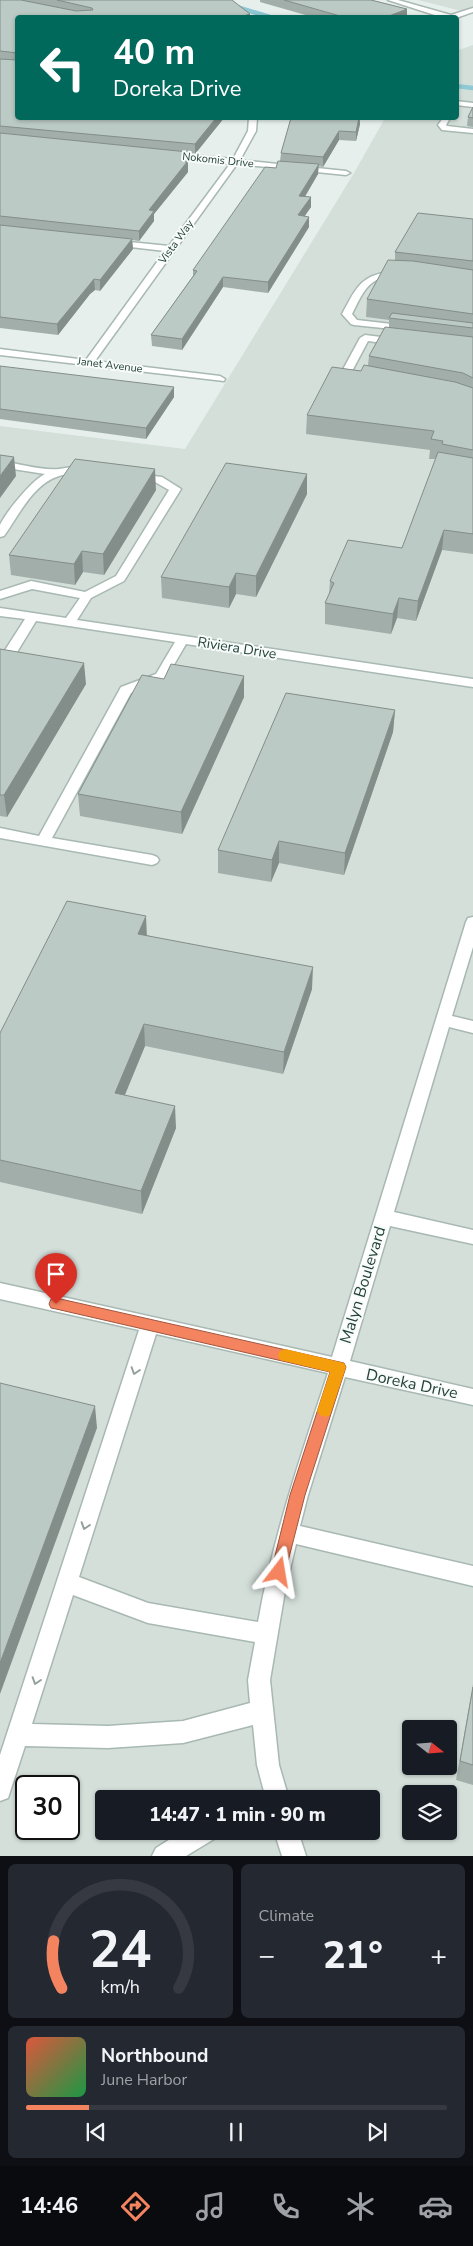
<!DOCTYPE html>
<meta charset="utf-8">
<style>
body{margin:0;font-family:"Nunito Sans",sans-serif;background:#242831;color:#f1f3f6;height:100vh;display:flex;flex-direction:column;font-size:19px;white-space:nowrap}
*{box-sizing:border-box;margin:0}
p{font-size:16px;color:#9ea1a6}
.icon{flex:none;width:28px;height:28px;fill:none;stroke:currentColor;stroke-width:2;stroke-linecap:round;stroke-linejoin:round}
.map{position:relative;height:1856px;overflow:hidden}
.panel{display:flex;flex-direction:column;gap:8px;padding:8px;background:#0d0f14;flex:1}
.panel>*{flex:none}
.guide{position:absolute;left:15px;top:15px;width:444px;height:105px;border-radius:5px;box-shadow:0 1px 4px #0004;background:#00695c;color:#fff;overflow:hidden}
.needle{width:32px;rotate:107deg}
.controls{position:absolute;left:402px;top:1720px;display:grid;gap:10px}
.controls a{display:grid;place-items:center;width:55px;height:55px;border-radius:5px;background:#171b24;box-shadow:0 1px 4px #0004;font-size:25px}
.speed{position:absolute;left:15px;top:1775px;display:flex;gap:10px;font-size:25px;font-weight:700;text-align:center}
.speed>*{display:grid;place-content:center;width:65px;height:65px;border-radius:50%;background:#171b24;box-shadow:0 1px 4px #0004;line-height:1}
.speed .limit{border:2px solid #111;border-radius:8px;background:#fff;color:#111}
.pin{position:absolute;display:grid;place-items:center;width:42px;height:42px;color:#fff;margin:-51px -21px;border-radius:50% 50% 50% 0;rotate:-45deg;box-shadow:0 0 5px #0007}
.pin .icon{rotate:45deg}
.me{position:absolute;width:55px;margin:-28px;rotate:14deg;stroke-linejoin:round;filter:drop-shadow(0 0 4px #0008)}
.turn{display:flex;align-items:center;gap:18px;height:105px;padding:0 15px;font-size:22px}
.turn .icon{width:65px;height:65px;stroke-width:2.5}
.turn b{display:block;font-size:35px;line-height:42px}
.big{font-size:38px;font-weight:800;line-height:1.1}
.panel .tile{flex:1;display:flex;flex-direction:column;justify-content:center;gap:8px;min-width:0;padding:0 18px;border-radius:8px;background:#242831}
.panel .dial{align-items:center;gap:0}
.dial svg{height:130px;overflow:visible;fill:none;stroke:#363941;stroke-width:7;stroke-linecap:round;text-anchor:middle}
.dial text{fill:#f1f3f6;stroke:none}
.song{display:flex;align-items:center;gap:15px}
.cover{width:60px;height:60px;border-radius:8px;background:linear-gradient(135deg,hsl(10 70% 55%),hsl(140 70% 35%))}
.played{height:5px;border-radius:2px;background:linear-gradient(90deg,#f4845f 15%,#363941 15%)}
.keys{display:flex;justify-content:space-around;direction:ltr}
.heat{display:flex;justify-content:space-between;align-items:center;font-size:28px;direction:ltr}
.panel .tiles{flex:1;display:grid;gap:8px;grid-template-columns:1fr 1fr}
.tile:last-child{grid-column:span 2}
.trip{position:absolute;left:95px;top:1790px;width:285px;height:50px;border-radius:5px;background:#171b24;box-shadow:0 1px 4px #0004;font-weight:800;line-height:50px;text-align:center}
.tabs{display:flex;height:80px;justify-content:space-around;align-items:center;background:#090b0e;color:#9ea1a6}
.tabs .icon{width:35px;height:35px}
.tabs .selected{color:#f4845f}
.tabs b{font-size:22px;color:#f1f3f6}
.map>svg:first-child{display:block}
.built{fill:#d4dfda;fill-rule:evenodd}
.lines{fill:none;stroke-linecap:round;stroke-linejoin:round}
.stream{stroke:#8ec9d4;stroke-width:4.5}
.minor-casing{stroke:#a8b8b2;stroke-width:3}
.minor{fill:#fff;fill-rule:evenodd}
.wall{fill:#a1aea9}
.shaded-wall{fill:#838d89}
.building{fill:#bbcac4;stroke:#838d89}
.oneway{stroke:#92a09c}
.route{fill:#f4845f;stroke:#9f563e}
.slow{fill:#f59e0b}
.labels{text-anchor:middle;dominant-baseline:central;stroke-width:4;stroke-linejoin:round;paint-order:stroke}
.far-street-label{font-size:11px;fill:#24423a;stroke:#f7fbf9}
.street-label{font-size:14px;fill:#24423a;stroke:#f7fbf9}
.near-street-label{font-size:16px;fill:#24423a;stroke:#f7fbf9}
</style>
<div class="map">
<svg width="473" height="1856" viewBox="0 0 473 1856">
<rect width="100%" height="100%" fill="#e6efeb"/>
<!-- built -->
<g class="built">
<path d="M418,0H473V14Z"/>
<path d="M473,45V1856H0V426L185,449L354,173L385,118H456V51ZM411,1729H449V1766H411ZM26,1786H69V1829H26ZM411,1794H449V1831H411ZM104,1799H371V1831H104Z"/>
</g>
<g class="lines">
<!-- stream -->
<g class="stream">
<path d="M214,0L273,18"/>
<path d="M456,86L473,88"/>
</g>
<!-- minor casing -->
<g class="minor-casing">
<g id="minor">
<path d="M388,0H398L451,15L473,8V12L456,18H444Z"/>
<path d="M456,101L473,103V107L456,105Z"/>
<path d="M249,118H257L256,131L240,160L346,171L350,173L346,175L237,164L95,361L220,376L225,379L224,381L0,355V349L86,360L165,251L113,245L110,244V240L169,246L230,164L168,157L164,155L168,153L233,159L248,131Z"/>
<path d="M443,118H450L446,125L447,126L473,129V133L442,130L438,125Z"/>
<path d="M388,272L400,271L405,274C399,278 392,276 386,277C366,280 360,299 352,314L357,320L409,326L412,327V331L354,325L351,324L342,314C355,291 359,276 388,272Z"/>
<path d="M365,335L397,339L402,342L397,345L368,341L351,373L361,375V379L341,377L340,375L360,338Z"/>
<path d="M0,461C17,463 42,471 59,469C69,468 85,463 93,471C86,478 69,472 59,476C33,484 19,515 4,536L0,537C0,534 0,529 0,525C6,512 32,480 45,474L0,467Z"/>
<path d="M136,474L162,477L181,489L124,581L91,598L77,620L473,679V687L186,644L165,680L131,693L52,838L152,855L157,857L159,860L157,863L152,865L0,838V828L39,836L121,687L156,674L175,642L36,621L11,662L0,667V658L25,619L0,616V608L66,618L80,598L32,589L0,599V591L31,581L85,592L116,576L169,490L155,482L132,479L131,477L132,475Z"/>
<path d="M473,917V947L452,1016L473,1021V1033L449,1027L394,1212L473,1230V1244L390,1226L350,1361L473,1389V1405L345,1377L308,1495L300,1526L473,1566V1586L296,1544L285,1591L270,1680L279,1765L289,1799H266L257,1765L253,1725L183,1743L108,1748L25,1746L8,1798L0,1801V1755L139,1330L0,1299V1283L332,1357L466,922L468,918ZM156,1334L328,1373C301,1455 273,1537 258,1622L148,1603L79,1577ZM73,1595L148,1623L255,1642L248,1680L250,1703L183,1721L108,1726L32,1724Z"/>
<path d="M183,1831H218L214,1839L186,1856H152L156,1848Z"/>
<path d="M274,1831H298L306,1856H282Z"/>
</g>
</g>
<!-- minor -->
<use href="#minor" class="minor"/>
</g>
<!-- wall -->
<g class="wall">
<path d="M0,0H232L250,14V18H18V118H224L195,154L188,153V172L154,214V221L139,241L132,240L133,249L100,291L95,290L90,294L58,335L0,328Z"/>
<path d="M260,0H371L407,9V18H316L260,2Z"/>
<path d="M473,107V127L467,126L468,117Z"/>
<path d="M290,118H360V124L356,141L339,140L323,167L318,166V174L305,197H311V207L304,216L309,217V227L268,293L223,287L182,350L152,346L151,335L193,276V270L276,168L280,161L281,153L290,121Z"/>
<path d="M473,219V554L442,550L416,621L397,618L391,634L325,624V603L329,595L330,581L402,548L436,459H429L430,450L306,434L307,415L368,365L369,356L389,327V320L366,317L367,299L395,260V252Z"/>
<path d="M0,366L174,397L146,439L0,419Z"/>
<path d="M307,474V494L256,597L236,594L229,608L162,598L161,577Z"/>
<path d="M156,490L104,575L83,572L75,585L11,575L9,555Z"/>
<path d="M0,649L86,684L7,817L0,816Z"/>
<path d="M244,676V697L182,834L80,816L78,794L164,679Z"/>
<path d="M395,710L393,732L344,875L279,863L271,882L218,873V850Z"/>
<path d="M147,935L312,989L283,1074L145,1046L125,1095L176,1128L142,1214L0,1182V1033Z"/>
<path d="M473,1684V1785L456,1780Z"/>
</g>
<!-- shaded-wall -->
<g class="shaded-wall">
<path d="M407,9V18H384Z"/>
<path d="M250,14V18H236Z"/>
<path d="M216,118H224L195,154V144Z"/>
<path d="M359,118L360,124L356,141V132Z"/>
<path d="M339,131V140L323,167V157Z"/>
<path d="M188,152V172L154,214V221L139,241V231L149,210L181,161Z"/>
<path d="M319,164L318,174L299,206V196Z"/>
<path d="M311,197V207L298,226V215Z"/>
<path d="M309,217V227L268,293V282Z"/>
<path d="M132,239L133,249L100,291V280Z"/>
<path d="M223,277V287L182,350V339Z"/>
<path d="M94,279L95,290L90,294L58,335L57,324L90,284Z"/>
<path d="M174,387V397L146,439V428Z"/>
<path d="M14,457L16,476L0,498V476Z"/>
<path d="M155,469L156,490L104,575L103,554Z"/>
<path d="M307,474V494L256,597V576Z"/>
<path d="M444,530L442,550L416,621L418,601Z"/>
<path d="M82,551L83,572L75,585L74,564Z"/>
<path d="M236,573V594L229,608V587Z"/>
<path d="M399,598L397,618L391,634L393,614Z"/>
<path d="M84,663L86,684L7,817L4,795Z"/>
<path d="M244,676V697L182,834L181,812Z"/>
<path d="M395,710L393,732L344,875L345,853Z"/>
<path d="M279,841V863L271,882L272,860Z"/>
<path d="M146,916L147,938L138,934Z"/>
<path d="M313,967L312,989L283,1074L284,1052Z"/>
<path d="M144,1024L145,1046L116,1116L115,1093Z"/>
<path d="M175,1106L176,1128L142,1214L141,1191Z"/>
<path d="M95,1406L97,1428L0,1694V1663Z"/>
</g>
<!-- building -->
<g class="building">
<path d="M0,0H21L76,11L93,10L92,8L57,0H232L250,14L236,18H18V53L0,51Z"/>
<path d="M284,0H371L407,9L384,18H347Z"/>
<path d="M18,58V118H216L195,144L0,126V59L17,60Z"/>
<path d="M473,107V118L468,117Z"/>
<path d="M291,118H359L356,132L339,131L323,157L281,153Z"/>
<path d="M0,133L188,152L181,161L187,162L149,210L154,211L139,231L0,216Z"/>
<path d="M278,161L319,164L299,196L311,197L298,215L309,217L268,282L223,277L182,339L151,335L197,271L193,270L265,167L276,168Z"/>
<path d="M418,213L473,219V261L395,252Z"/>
<path d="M0,225L132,239L100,280L94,279L90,284L57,324L0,317Z"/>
<path d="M388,260L413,261L473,270V314L367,299Z"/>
<path d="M392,313L473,323V328L389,318Z"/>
<path d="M385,327L473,337V378L463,373L369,356Z"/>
<path d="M364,365L455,382L473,388V450L442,444L443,441L431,439L434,431L307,415L332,367L361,371Z"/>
<path d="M0,366L174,387L146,428L0,409Z"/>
<path d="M438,452L473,458V534L444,530L418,601L399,598L393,614L325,603L334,583L330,581L348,540L402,548Z"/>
<path d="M0,455L14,457L0,476Z"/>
<path d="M75,459L155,469L103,554L82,551L74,564L9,555Z"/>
<path d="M226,463L307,474L256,576L236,573L229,587L161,577Z"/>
<path d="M0,649L84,663L4,795H0Z"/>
<path d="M171,664L244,676L181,812L78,794L142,675L164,679Z"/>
<path d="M286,693L395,710L345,853L279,841L272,860L218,850Z"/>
<path d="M67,901L146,916L138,934L313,967L284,1052L144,1024L115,1093L175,1106L141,1191L0,1160V1033Z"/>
<path d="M0,1383L95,1406L0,1663Z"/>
<path d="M473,1687V1765L460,1761Z"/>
</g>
<!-- one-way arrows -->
<defs><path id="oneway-chevron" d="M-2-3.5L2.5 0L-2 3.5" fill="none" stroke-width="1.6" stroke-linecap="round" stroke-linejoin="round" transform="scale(1.25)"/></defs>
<g class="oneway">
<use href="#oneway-chevron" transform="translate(135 1371) rotate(108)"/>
<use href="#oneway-chevron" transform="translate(85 1526) rotate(108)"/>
<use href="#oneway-chevron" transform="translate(36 1681) rotate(108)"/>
</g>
<!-- route -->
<path class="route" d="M56,1298L344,1363L346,1367L305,1495L284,1577L279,1579L273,1577L271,1572L290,1495L330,1372L56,1309L51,1308L49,1304L51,1299Z"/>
<!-- slow -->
<path class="slow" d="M285,1349L344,1363L346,1367L330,1415L325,1417L320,1415L317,1411L330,1372L280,1360L278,1355L280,1351Z"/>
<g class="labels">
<!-- far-street labels -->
<g class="far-street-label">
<text transform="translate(218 160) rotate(6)">Nokomis Drive</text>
<text transform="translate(176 242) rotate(-54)">Vista Way</text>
<text transform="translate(110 365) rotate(7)">Janet Avenue</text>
</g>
<!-- street labels -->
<g class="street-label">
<text transform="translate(237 648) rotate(9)">Riviera Drive</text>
</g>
<!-- near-street labels -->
<g class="near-street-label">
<text transform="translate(363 1285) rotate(-73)">Malyn Boulevard</text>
<text transform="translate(412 1384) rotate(12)">Doreka Drive</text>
</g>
</g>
</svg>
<div class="controls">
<a><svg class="needle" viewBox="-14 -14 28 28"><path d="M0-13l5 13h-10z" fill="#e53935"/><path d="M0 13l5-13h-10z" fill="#9ea1a6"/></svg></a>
<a><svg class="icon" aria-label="layers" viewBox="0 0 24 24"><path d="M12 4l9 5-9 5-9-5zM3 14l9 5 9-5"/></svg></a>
</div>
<div class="speed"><div class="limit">30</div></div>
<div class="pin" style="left:56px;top:1304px;background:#d93025"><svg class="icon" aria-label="arrive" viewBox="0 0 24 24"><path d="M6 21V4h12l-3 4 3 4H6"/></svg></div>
<svg class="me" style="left:279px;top:1572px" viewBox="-20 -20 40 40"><path d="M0-17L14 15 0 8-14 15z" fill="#f4845f" stroke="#fff" stroke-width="4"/></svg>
<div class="trip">14:47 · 1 min · 90 m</div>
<div class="guide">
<div class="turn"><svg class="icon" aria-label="left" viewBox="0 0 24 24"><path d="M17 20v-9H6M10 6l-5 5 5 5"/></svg><div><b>40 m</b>Doreka Drive</div></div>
</div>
</div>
<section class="panel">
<div class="tiles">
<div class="tile dial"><svg viewBox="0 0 100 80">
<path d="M14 69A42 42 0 1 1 86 69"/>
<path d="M14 69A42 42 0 0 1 9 40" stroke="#f4845f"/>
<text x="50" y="56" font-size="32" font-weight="700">24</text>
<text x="50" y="72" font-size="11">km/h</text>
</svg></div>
<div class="tile"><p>Climate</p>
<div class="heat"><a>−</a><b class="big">21°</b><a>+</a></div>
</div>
<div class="tile">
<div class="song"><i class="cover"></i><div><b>Northbound</b><p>June Harbor</p></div></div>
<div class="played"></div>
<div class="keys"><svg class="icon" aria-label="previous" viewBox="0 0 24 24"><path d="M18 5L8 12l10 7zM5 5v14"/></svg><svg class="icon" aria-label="pause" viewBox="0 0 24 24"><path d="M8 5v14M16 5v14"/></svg><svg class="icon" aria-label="next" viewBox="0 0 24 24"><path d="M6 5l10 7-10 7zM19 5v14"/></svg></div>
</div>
</div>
</section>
<nav class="tabs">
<b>14:46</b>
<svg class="icon selected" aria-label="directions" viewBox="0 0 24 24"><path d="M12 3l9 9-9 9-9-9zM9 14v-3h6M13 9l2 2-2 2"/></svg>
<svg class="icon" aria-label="music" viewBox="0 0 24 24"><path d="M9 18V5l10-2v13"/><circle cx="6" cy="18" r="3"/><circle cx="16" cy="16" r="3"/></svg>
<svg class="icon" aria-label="phone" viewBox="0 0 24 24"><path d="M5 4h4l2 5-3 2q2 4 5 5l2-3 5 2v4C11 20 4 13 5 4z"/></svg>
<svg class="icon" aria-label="climate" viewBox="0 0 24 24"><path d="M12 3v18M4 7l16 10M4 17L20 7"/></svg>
<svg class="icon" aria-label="car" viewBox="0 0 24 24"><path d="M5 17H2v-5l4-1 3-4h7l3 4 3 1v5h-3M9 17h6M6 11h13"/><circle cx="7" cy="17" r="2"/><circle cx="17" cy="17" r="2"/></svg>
</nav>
